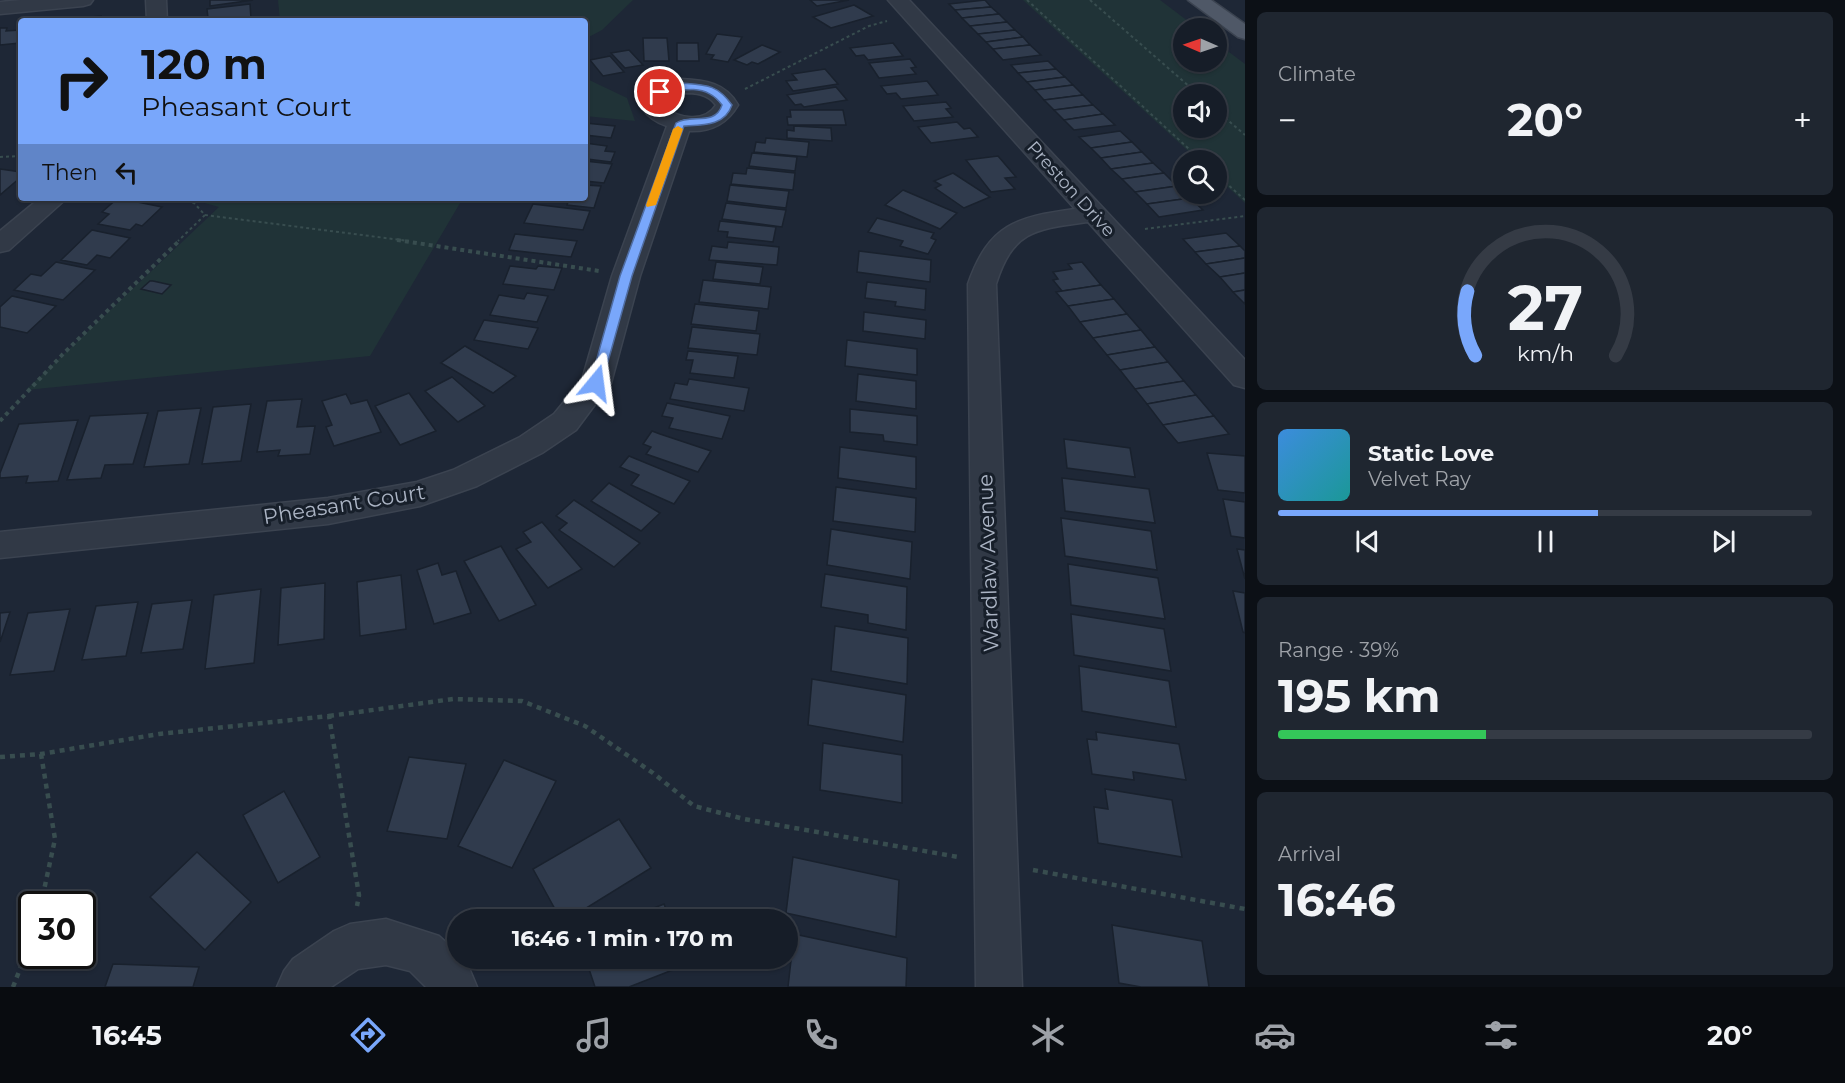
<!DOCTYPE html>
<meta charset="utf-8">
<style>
body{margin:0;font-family:Montserrat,sans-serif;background:#1f2630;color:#f1f3f6;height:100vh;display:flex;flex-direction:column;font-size:22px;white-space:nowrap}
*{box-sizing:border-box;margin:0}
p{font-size:20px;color:#9ea2a8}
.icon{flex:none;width:33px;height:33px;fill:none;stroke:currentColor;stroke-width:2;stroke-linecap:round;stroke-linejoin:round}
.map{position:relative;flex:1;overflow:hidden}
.sheet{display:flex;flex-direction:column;gap:12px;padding:12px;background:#0c1016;width:600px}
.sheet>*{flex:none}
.top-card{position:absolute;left:18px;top:18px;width:570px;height:183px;border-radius:6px;box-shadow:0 2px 4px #0004,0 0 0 2px #353b45;background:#79a7fb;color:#111;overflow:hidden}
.needle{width:39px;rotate:272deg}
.fabs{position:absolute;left:1173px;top:18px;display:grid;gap:12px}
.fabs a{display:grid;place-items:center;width:54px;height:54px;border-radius:50%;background:#161d28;box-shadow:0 2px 4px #0004,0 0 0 2px #353b45;font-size:30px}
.speed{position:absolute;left:18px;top:891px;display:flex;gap:12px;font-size:30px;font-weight:700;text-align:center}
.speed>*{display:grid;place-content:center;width:78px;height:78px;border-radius:50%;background:#161d28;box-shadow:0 2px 4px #0004,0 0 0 2px #353b45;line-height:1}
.speed .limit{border:3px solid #111;border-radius:9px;background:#fff;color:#111}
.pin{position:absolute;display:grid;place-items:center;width:51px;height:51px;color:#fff;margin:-26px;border:3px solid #fff;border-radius:50%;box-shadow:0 2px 6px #0007}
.me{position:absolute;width:66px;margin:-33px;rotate:16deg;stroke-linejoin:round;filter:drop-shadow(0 0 4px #0008)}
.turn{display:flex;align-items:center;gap:21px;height:126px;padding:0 24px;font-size:27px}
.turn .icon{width:78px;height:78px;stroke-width:2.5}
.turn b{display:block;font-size:42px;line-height:51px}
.then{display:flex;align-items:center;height:57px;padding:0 24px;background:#0003;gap:12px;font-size:22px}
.big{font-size:45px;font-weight:700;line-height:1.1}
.sheet .tile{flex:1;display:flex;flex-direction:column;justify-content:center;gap:9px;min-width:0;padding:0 21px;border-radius:9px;background:#1f2630}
.sheet .dial{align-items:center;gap:0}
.dial svg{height:156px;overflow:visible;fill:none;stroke:#353b45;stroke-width:7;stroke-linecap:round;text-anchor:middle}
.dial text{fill:#f1f3f6;stroke:none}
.song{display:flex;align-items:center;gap:18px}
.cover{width:72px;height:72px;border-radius:9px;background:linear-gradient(135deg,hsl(210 70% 55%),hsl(180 70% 35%))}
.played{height:6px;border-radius:3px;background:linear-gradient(90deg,#79a7fb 60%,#353b45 60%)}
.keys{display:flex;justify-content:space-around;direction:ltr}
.heat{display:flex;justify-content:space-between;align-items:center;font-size:33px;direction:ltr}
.charge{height:9px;border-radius:4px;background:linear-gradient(90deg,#34c759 39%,#353b45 0)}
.trip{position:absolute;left:447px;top:909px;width:351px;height:60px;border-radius:30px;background:#161d28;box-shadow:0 2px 4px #0004,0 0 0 2px #353b45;font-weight:700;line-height:60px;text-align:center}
.tabs{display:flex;height:96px;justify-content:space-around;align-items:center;background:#090c10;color:#9ea2a8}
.tabs .icon{width:42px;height:42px}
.tabs .current{color:#79a7fb}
.tabs b{font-size:27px;color:#f1f3f6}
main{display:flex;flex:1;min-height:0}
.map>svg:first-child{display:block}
.green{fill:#203337;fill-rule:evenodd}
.building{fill:#303b4d;stroke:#19212d;stroke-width:1.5}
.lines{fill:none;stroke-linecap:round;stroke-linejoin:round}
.street-casing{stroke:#3b4350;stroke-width:3}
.primary-casing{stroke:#3b4350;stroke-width:3}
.path-far2{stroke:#384d4f;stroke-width:2;stroke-dasharray:3 3;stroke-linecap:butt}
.path-far1{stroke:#384d4f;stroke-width:4;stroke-dasharray:4 4;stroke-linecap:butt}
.path{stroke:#384d4f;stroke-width:4.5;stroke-dasharray:5 5;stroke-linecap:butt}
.street{fill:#313946;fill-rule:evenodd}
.primary{fill:#4f5867;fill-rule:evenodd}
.route{fill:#79a7fb;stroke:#4f6da3;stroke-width:1.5}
.slow{fill:#f59e0b}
.labels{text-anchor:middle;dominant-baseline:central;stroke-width:6;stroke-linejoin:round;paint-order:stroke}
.far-street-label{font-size:18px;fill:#abb4c4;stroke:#171f2a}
.street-label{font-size:21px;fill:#abb4c4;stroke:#171f2a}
</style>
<main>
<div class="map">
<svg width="1245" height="987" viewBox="0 0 1245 987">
<rect width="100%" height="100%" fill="#1e2736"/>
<!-- green -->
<g class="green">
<path d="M278,0H633L602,30L585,39V21H280Z"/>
<path d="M1023,0H1160L1197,28H1184V62H1216L1217,43L1245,64V203L1217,177L1216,160H1198ZM1184,94H1216V128H1184Z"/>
<path d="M585,78L627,98L635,121L585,116Z"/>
<path d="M187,198H463L370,356L26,390L219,207Z"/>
</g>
<!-- building -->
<g class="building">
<path d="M210,0H253L210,6Z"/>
<path d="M810,0H849L817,6Z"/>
<path d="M985,0L991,7L955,10L949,4Z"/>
<path d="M250,4L251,19L217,21V17L208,18L207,9Z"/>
<path d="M854,5L873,16L831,28L813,17Z"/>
<path d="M991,7L999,14L962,18L955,10Z"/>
<path d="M999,14L1007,22L970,26L962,18Z"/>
<path d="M101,16L100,21H58L59,20Z"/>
<path d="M1007,22L1015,30L978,34L970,26Z"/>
<path d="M0,28H7L6,31L21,30L20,43L0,45Z"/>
<path d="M1015,30L1023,37L986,42L978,34Z"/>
<path d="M717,34L742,37L728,62L711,59L714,55L706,54Z"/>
<path d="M1023,37L1030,45L993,49L986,42Z"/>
<path d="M643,38H667L669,61H644Z"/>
<path d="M677,43H698L699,61H677Z"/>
<path d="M893,43L903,56L868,60L864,55L856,56L850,48Z"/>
<path d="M762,45L780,52L758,64L752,62L747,65L734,60Z"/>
<path d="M1030,45L1041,55L1003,60L993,49Z"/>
<path d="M629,50L643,65L625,68L611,53Z"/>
<path d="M610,56L624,72L603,76L590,60Z"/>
<path d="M910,59L916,67L911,68L916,74L879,78L869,63Z"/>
<path d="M1048,61L1056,69L1018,73L1011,65Z"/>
<path d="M825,69L838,84L793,91L786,81L797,80L792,74Z"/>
<path d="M1056,69L1065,77L1027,82L1018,73Z"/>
<path d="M1065,77L1073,85L1035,90L1027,82Z"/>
<path d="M927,81L938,95L901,99L896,93L887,94L881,86Z"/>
<path d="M1073,85L1083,95L1044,100L1035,90Z"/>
<path d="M836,87L847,100L804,107L801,104L795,105L787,95Z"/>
<path d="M1083,95L1093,105L1054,110L1044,100Z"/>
<path d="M946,102L951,108L946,109L953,117L914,121L903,106Z"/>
<path d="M1093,105L1103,114L1064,120L1054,110Z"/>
<path d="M790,110H843L846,125H788L787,117H791Z"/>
<path d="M1103,114L1115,125L1074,130L1064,120Z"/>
<path d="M957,122L964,129L970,128L978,137L931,143L918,127Z"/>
<path d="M585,123L615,126L611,138L585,135Z"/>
<path d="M794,126L831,128L832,141L787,138V130L794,131Z"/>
<path d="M1120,131L1132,142L1091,148L1079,137Z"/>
<path d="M766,138L809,142L807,157L754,152L756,142L765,143Z"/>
<path d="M1132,142L1142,152L1101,158L1091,148Z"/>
<path d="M585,143L607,146L605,151L615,152L611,162L587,159Z"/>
<path d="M1142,152L1153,163L1111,169L1101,158Z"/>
<path d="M752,153L797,157L795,171L749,166Z"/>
<path d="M998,156L1016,177L1005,178L1015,189L991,192L966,160Z"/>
<path d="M585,161L612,164L604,183L585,181Z"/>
<path d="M1153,163L1164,173L1122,179L1111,169Z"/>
<path d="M747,168L795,173L793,190L731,184L733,173L746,174Z"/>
<path d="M0,169L21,172V177L0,195Z"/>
<path d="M953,173L990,197L964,208L935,188L941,185L934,181Z"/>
<path d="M1164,173L1177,186L1135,192L1122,179Z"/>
<path d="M585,185L601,186L594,208L567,205L568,202L530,198H585Z"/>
<path d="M730,185L789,191L786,208L727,201Z"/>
<path d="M1177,186L1190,198L1147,204L1135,192Z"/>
<path d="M903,190L957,213L940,229L885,205Z"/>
<path d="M118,198L162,207L142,226L136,224L130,230L98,224L109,214L102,212Z"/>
<path d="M1190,198L1203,210L1159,217L1147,204Z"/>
<path d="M726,203L786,210L782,227L722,219Z"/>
<path d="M533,204L590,211L583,230L524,223Z"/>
<path d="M877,218L934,233L931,238L936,240L928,254L900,246L903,241L868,232Z"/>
<path d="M720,221L776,227L773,242L727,237L728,232L718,231Z"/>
<path d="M92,230L130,238L110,258L97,255L87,265L61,260Z"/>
<path d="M1226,233L1240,246L1195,252L1183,239Z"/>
<path d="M515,234L577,241L571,257L509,250Z"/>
<path d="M728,242L779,247L777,265L709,260L712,246L727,248Z"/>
<path d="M1240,246L1245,251V258L1206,264L1195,252Z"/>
<path d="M859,251L931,260L930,282L857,272Z"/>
<path d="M1245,258V273L1220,277L1206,264Z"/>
<path d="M56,262L95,270L63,300L14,290L31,274L41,276Z"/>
<path d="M716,262L763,267L760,284L713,279Z"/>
<path d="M1082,262L1101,285L1062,291L1053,280L1058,279L1053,272L1072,269L1068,264Z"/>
<path d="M510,266L536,269L538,266L562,268L554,290L503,284Z"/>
<path d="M1245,273V290L1233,292L1220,277Z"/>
<path d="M703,280L771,287L768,309L699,302Z"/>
<path d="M150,281H153L171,285L162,294L141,289Z"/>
<path d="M867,282L926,289L925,310L895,306L896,302L865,298Z"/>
<path d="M1101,285L1114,299L1068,306L1056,292Z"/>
<path d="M1245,290V304L1233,292Z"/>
<path d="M527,293L548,296L537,322L490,315L499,295L524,299Z"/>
<path d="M12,296L56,306L27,333L0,327V307Z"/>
<path d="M1114,299L1127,314L1080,322L1068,306Z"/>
<path d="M695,304L759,311L756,331L691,324Z"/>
<path d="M864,312L926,320L925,339L863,331Z"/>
<path d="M1127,314L1141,330L1093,338L1080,322Z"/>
<path d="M484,320L538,328L528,349L474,340Z"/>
<path d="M692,327L760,334L757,355L688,348Z"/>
<path d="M1141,330L1155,347L1107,355L1093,338Z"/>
<path d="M847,340L917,349V375L845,366Z"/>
<path d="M465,346L516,376L493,393L441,363Z"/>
<path d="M1155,347L1168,362L1120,370L1107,355Z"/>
<path d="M688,351L738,356L734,378L690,373L693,360H686Z"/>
<path d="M1168,362L1184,381L1135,389L1120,370Z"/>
<path d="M858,374L916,381V409L856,401Z"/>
<path d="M452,377L485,406L458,422L425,391Z"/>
<path d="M689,379L749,388L744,411L670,399L675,383L687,385Z"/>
<path d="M1184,381L1196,395L1147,404L1135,389Z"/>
<path d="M409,393L436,431L400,445L375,406Z"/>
<path d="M346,394L351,404L367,400L381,432L334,446L326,427L332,425L322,401Z"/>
<path d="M1196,395L1214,416L1163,425L1147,404Z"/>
<path d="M302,399L297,427L315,426L310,454L278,456L280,450L257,452L267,401Z"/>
<path d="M667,403L730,416L722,439L669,428L673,418L662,416Z"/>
<path d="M251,404L241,461L202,464L213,407Z"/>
<path d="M201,408L189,464L144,467L158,411Z"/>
<path d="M850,409L917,416V445L884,441L883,435L850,432Z"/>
<path d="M148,413L133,464L105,465L101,478L67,480L90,416Z"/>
<path d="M1214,416L1229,434L1178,443L1163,425Z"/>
<path d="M78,420L58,481L26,483L28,476L0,478V473L19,424Z"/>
<path d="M652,431L660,434L711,451L698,472L646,454L651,447L643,444Z"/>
<path d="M1064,439L1130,448L1135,477L1067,468Z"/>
<path d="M840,447L916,457V489L838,478Z"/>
<path d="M1207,453L1245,456V493L1218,490Z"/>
<path d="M629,456L690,481L674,504L631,485L639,475L620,467Z"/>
<path d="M1062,478L1149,489L1155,523L1065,511Z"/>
<path d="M609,483L660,513L641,531L591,501Z"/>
<path d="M836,487L916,498L915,532L833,521Z"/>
<path d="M1223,499L1245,502V538L1231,536Z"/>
<path d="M574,500L640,543L614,567L559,530L567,523L556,516Z"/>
<path d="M1061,518L1151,531L1157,570L1065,556Z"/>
<path d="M542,522L582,569L548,588L516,549L531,542L523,532Z"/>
<path d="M831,529L912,542L910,579L827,565Z"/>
<path d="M501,546L536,605L499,621L464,561Z"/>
<path d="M1237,549L1245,550V579Z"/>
<path d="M438,563L442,575L456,571L471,613L434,624L417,570Z"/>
<path d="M1068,564L1158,578L1165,619L1071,605Z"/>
<path d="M825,574L907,587L906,630L868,623V615L821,607Z"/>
<path d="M401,575L406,629L360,636L357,582Z"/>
<path d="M325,583L324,639L278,645L281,588Z"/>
<path d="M261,589L254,663L205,669L214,595Z"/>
<path d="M1233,591L1245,593V633L1243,632Z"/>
<path d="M192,600L183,649L141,653L152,604Z"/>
<path d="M138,602L126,656L82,660L96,606Z"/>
<path d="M70,609L54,671L10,675L28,613Z"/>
<path d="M10,612L0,642V613Z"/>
<path d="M1071,614L1164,629L1171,671L1074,655Z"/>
<path d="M835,626L908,638L907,684L831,671Z"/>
<path d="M1079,666L1169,681L1176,727L1082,711Z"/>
<path d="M812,679L906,695L903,742L808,725Z"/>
<path d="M1096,732L1179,744L1186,780L1133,772L1134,780L1092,774L1087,739L1097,740Z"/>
<path d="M823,743L902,755V803L820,790Z"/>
<path d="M409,757L466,764L447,839L387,831Z"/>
<path d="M504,760L556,781L512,868L458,846Z"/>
<path d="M1105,789L1172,800L1182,857L1098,843L1094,807L1108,809Z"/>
<path d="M284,791L320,857L278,883L243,815Z"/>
<path d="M619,819L651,868L567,920H561L533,869Z"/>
<path d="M197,852L251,902L205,950L150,897Z"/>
<path d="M793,857L899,880L896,937L786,913Z"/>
<path d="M664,904L670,920H624Z"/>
<path d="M1112,925L1202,941L1209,987H1141L1119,983Z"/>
<path d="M794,934L907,958L906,987H788Z"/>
<path d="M590,958H686L688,964L629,987H595L586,960Z"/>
<path d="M113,964L199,967L193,987H105Z"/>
</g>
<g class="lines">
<!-- street casing -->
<g class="street-casing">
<g id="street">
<path d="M21,0H93L90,4L83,6L0,14V2Z"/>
<path d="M146,0H166L167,21H147Z"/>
<path d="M888,0H909L1245,360V388L1234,385L1088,222C1036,229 1013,230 996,284L1022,987H976L968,284C989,224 1016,217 1075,209Z"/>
<path d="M681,79C705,80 726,83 738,105C727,124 711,132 689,131L640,276L611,383L576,430L542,453L477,486L420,506L328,524L0,558V532L328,498L417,482L453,470L520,437L554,414L582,380L612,276L667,126C657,123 648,117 642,108L643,98L661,83ZM681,93C695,93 707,93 716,105C705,123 678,119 664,106L665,101Z"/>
<path d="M40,198H67L9,250L0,252V231Z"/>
<path d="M386,919L439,936L458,953V958H463L467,963L477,987H426L410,971L386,965L358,969L331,987H277L284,971L293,959L334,931L350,924Z"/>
</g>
</g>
<!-- primary casing -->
<g class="primary-casing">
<path id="primary" d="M1188,0H1211L1245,24V39L1238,37Z"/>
</g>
<!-- path-far2 -->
<g class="path-far2">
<path d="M1027,0L1201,160"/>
<path d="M1090,0L1198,94"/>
<path d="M745,89L869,26L887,21"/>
<path d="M1216,110L1245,135"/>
<path d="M0,157L21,156"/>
<path d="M1216,174L1245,200"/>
<path d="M175,198L194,203L205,215L178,241"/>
<path d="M205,215L409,241"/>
<path d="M1145,229L1245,216"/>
</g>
<!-- path-far1 -->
<g class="path-far1">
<path d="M397,240L599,271"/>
<path d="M0,421L62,355L180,240"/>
</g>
<!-- path -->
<g class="path">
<path d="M329,716L453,699L522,701L585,726L653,773L694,806L744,819L958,857"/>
<path d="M41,754L55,839L41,904"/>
<path d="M0,757L41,754L159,734L329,716L359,895L357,906"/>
<path d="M1033,870L1245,909"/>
<path d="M13,987L32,938"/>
</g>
<!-- street -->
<use href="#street" class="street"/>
<!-- primary -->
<use href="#primary" class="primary"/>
</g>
<!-- route -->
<path class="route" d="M681,83C706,85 717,84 732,105C725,126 703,125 684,126L632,276L602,383L601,386H592L590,383L620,276L676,123C690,113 715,127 722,105C706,83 683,89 660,95L655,92Z"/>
<!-- slow -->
<path class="slow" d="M678,126L683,129L656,205L647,207L646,205L673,129Z"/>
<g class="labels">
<!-- far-street labels -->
<g class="far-street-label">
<text transform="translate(1071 189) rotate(48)">Preston Drive</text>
</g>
<!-- street labels -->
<g class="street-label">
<text transform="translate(344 504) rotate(-9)">Pheasant Court</text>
<text transform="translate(988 563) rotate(-92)">Wardlaw Avenue</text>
</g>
</g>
</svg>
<div class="fabs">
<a><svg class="needle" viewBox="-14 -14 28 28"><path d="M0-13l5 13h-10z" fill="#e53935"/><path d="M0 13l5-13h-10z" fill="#9ea2a8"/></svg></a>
<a><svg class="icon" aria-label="sound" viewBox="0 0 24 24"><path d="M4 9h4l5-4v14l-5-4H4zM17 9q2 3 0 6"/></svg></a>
<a><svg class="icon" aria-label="search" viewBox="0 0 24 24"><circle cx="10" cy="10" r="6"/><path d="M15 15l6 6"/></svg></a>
</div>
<div class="speed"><div class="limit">30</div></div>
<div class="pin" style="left:660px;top:92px;background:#d93025"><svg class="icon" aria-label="arrive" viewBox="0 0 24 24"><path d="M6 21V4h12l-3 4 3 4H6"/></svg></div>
<svg class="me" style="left:596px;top:383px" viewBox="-20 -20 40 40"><path d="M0-17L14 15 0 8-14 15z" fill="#79a7fb" stroke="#fff" stroke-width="4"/></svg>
<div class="trip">16:46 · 1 min · 170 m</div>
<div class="top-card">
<div class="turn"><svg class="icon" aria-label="right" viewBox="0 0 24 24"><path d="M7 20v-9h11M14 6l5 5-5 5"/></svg><div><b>120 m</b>Pheasant Court</div></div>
<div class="then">Then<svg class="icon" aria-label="left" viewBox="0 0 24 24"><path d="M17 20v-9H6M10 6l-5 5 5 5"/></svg></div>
</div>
</div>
<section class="sheet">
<div class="tile"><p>Climate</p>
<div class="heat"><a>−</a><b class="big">20°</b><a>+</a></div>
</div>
<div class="tile dial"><svg viewBox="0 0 100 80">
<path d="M14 69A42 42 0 1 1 86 69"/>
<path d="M14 69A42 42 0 0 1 10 36" stroke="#79a7fb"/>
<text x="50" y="56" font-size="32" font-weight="700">27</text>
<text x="50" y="72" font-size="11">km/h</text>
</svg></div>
<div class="tile">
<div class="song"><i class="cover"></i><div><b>Static Love</b><p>Velvet Ray</p></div></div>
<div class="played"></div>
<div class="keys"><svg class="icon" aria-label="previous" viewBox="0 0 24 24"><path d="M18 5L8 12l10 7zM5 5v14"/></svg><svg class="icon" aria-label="pause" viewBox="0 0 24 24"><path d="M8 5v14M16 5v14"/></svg><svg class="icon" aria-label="next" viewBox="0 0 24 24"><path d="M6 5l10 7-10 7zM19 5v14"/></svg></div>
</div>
<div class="tile"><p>Range · 39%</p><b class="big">195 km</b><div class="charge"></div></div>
<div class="tile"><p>Arrival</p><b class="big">16:46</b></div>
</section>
</main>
<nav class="tabs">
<b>16:45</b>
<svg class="icon current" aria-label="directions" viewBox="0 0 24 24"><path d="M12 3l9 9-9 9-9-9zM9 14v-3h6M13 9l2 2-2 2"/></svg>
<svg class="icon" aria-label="music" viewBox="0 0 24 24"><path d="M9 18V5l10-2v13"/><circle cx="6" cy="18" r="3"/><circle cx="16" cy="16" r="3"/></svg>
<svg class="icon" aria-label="phone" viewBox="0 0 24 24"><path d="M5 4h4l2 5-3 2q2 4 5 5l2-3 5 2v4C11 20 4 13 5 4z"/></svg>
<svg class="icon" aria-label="climate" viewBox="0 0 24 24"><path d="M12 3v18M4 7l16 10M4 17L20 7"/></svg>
<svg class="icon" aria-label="car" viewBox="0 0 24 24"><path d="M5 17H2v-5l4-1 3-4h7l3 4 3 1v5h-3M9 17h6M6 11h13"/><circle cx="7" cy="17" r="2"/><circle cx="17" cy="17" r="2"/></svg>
<svg class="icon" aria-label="filters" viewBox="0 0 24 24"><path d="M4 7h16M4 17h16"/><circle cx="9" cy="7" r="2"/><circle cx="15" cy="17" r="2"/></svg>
<b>20°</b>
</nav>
